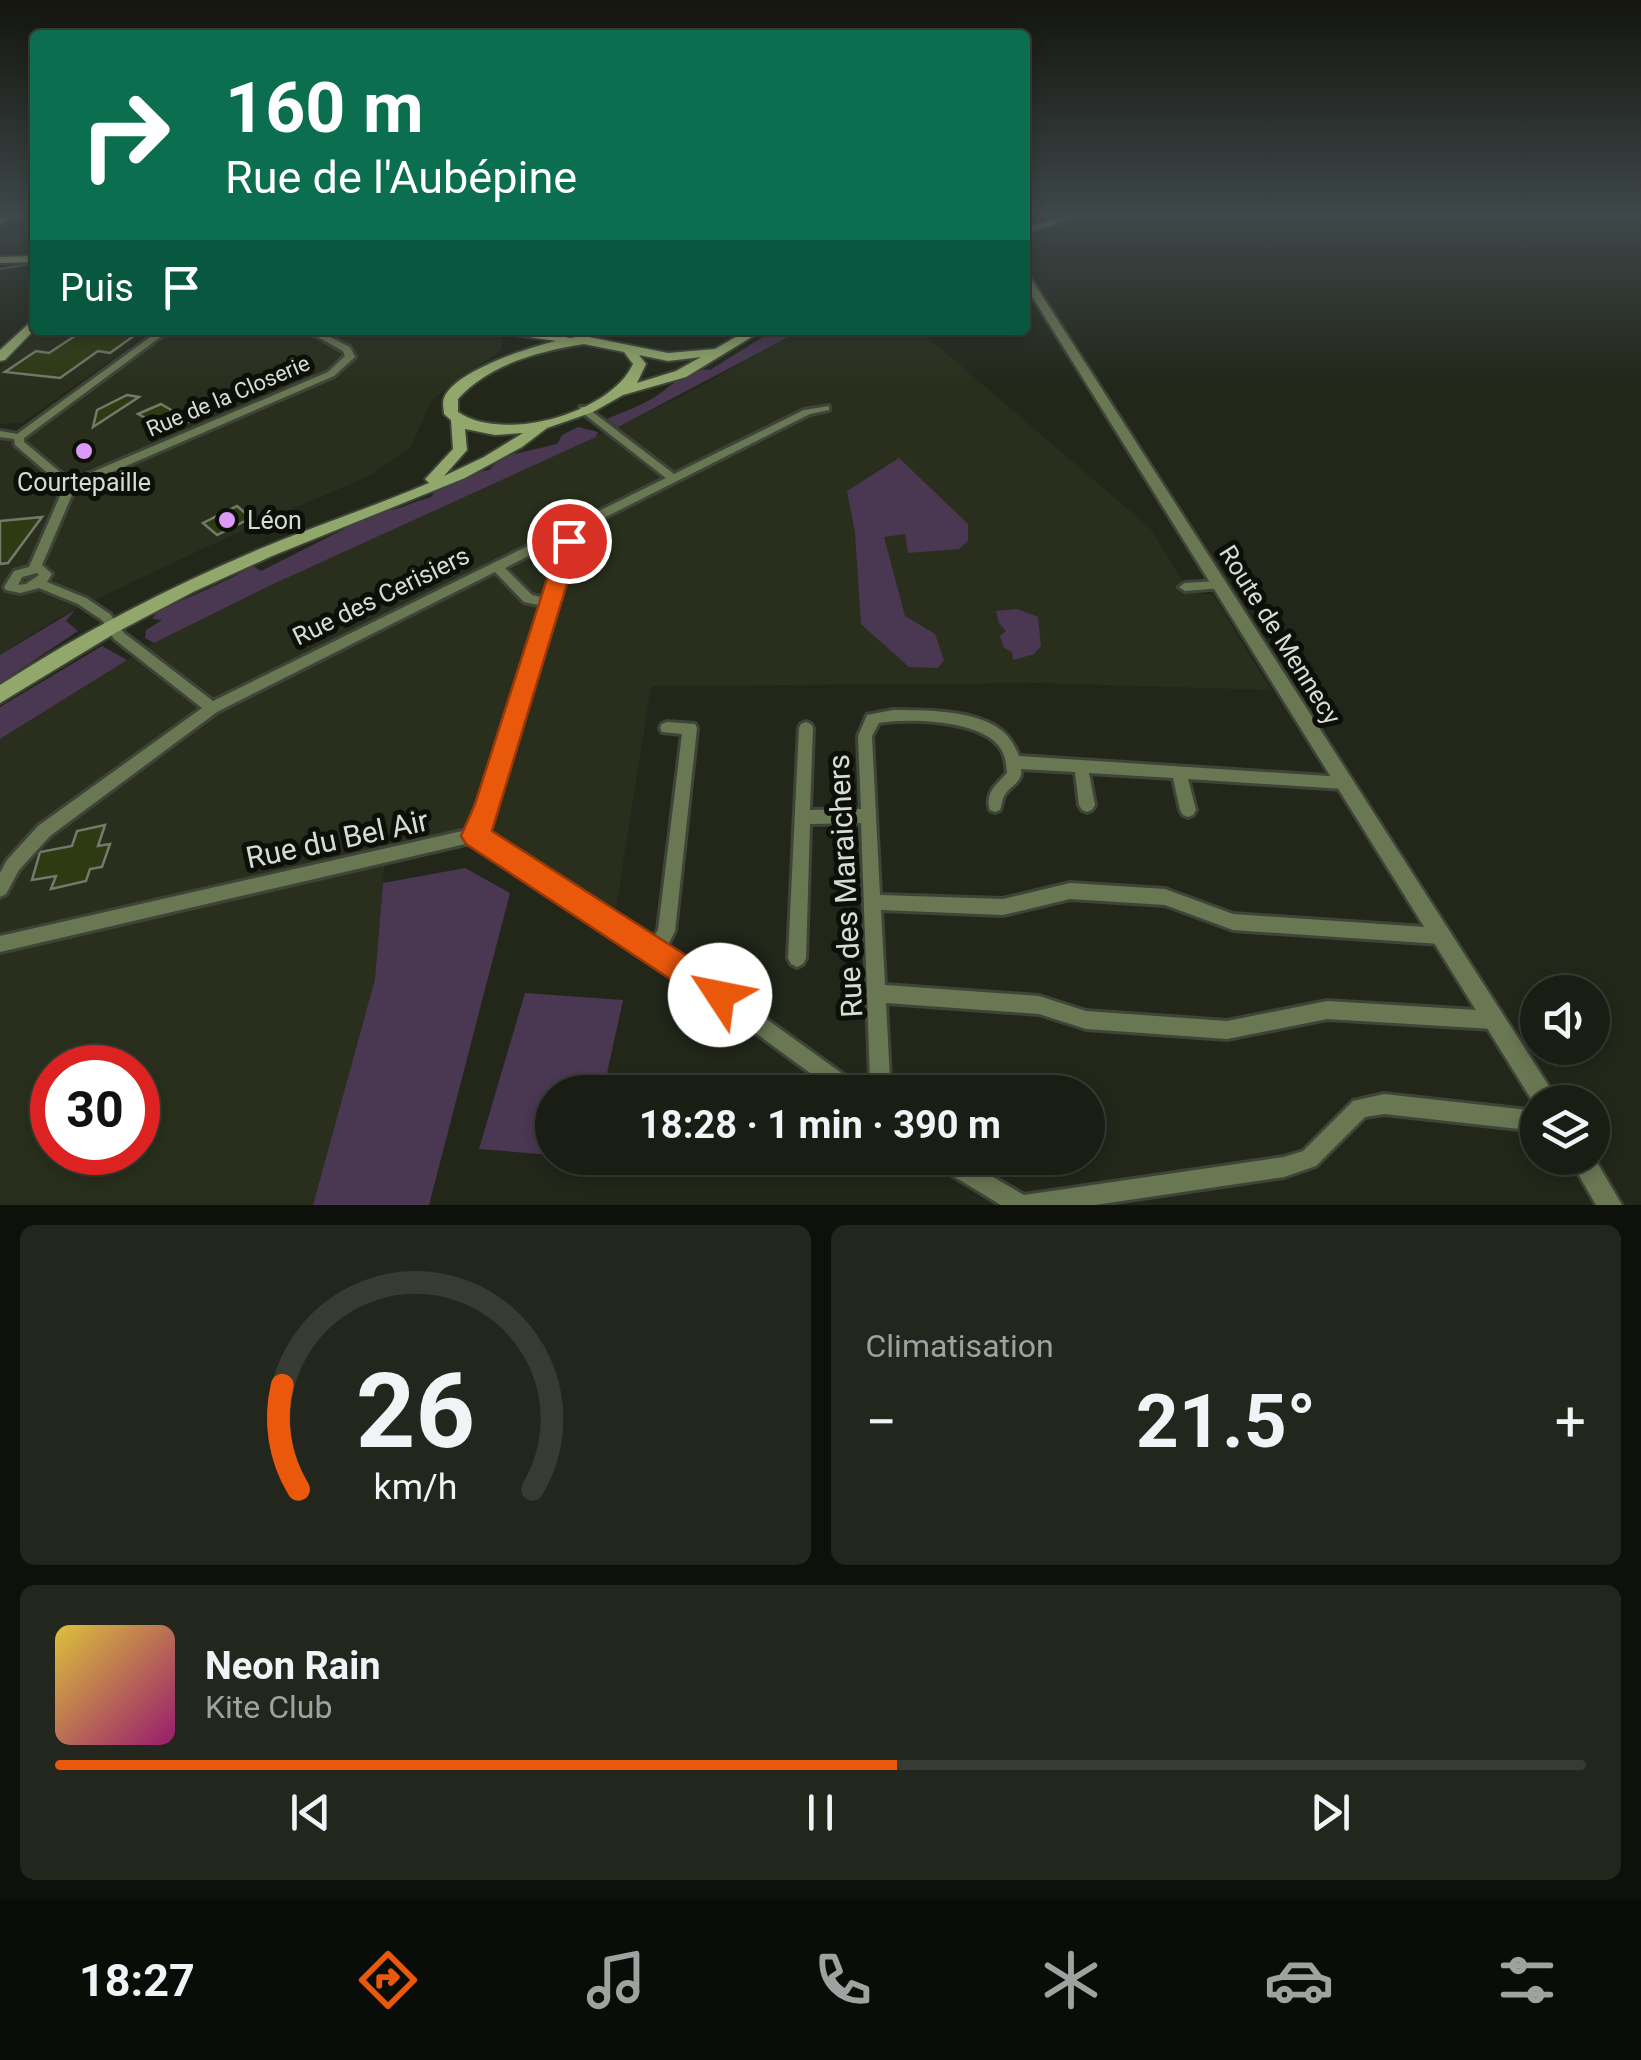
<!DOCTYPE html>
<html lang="fr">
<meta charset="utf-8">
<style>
body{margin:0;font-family:Roboto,sans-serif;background:#23261d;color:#f1f3f6;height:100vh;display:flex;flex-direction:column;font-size:38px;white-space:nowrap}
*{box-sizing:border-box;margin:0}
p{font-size:32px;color:#9fa2a0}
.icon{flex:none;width:55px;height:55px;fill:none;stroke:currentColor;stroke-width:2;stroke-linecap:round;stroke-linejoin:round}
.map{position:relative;height:1205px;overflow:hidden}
.sheet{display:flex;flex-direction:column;gap:20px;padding:20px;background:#0e100b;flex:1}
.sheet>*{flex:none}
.banner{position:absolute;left:30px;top:30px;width:1000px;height:305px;border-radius:10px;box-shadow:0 5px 15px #0003,0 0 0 2px #383b34;background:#0b6e4f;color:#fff;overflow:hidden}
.tools{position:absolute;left:1520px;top:975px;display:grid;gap:20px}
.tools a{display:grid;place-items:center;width:90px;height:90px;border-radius:50%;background:#1a1d14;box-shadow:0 5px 15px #0003,0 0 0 2px #383b34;font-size:50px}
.speed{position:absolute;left:30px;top:1045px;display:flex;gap:20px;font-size:50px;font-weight:700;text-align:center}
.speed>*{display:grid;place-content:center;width:130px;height:130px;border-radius:50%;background:#1a1d14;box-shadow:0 5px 15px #0003,0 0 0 2px #383b34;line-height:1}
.speed .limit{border:15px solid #d22;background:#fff;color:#111}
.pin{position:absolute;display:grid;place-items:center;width:85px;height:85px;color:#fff;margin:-42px;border:5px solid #fff;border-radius:50%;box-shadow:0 2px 10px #0007}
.me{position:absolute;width:110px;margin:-55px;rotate:304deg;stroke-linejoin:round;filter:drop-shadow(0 0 8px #0008)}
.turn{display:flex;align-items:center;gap:35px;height:210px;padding:0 30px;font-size:45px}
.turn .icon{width:130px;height:130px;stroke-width:2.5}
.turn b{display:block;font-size:70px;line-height:85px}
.then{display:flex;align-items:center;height:95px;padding:0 30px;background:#0003;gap:20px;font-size:38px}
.big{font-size:75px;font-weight:700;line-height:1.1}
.sheet .widget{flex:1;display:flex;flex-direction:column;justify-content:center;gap:15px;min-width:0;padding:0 35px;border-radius:15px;background:#23261d}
.sheet .dial{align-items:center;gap:0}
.dial svg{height:260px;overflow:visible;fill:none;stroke:#383b34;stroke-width:7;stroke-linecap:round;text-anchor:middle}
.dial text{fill:#f1f3f6;stroke:none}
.song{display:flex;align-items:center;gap:30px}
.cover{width:120px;height:120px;border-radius:15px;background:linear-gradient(135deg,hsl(50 70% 55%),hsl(320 70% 35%))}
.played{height:10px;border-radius:5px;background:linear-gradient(90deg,#ea580c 55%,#383b34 55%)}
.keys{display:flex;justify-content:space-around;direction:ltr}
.heat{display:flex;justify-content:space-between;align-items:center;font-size:55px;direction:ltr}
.sheet .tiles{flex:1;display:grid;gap:20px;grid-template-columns:1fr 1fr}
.widget:last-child{grid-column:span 2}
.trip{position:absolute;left:535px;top:1075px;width:570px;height:100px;border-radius:50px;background:#1a1d14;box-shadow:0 5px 15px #0003,0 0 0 2px #383b34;font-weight:700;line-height:100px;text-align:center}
.menu{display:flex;height:160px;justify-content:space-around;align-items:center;background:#0a0c08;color:#9fa2a0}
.menu .icon{width:70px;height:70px}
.menu .active{color:#ea580c}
.menu b{font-size:45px;color:#f1f3f6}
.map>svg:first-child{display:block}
.built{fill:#292f1c;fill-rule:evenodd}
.green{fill:#4a3752}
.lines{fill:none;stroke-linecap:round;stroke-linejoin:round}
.stream{stroke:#56485a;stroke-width:2.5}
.building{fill:#2e3a12;stroke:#747a6b;stroke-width:2.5}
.minor-casing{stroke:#3f4438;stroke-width:6}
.tertiary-casing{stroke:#3f4438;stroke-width:5}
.secondary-casing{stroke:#3f4438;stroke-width:4}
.motorway-casing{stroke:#3f4438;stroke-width:6}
.minor{fill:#6a7753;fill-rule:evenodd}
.tertiary{fill:#6a7753;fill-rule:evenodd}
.secondary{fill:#92a76c;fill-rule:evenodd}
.motorway{fill:#cded90;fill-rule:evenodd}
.route{fill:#ea580c;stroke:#983908;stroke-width:2.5}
.poi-dot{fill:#dc99f5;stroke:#0d0f09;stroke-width:4}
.labels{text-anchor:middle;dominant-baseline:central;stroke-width:10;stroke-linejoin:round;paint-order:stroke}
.far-street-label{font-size:22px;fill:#d8dcd3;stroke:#0d0f09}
.poi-label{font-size:25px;fill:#d8dcd3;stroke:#0d0f09}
.street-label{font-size:25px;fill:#d8dcd3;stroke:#0d0f09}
.near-street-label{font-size:30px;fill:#d8dcd3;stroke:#0d0f09}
</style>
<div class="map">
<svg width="1641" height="1205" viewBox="0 0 1641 1205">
<rect width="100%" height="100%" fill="#22271a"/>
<!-- built -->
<g class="built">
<path d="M40,330H153L22,423L0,424V369Z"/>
<path d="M174,330H485L502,338V349L432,400L410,448L369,476L215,543L57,618L0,655V440L17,439Z"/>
<path d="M802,330H919L1150,528L1189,592L1213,595L1271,690L1039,683L651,686L616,908L608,923L476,836L385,859L375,979L313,1205H0V739L154,643L269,586L680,397ZM52,1068H138V1152H52Z"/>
</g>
<!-- green -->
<g class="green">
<path d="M774,330H802L618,427L607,419C622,412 639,407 653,398C670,388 687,367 710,370Z"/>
<path d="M578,427L598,432L596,437L269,586L154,643L145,638L146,630L162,620L152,619L157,612C190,596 222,584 253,566L261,571L382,510C394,513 417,500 431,497C444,476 467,474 489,470L502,457L557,444L562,435Z"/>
<path d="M899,458L968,524V541L959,549L908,553L905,534L884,537L905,616L935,634L944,660L938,668L909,667L861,624L855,532L847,491Z"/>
<path d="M1017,609L1038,617L1041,646L1034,654L1013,660L1012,652L1004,648L1000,636L1006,631L999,623L996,611Z"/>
<path d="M75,610L66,621L78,631L0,683V655Z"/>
<path d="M102,646L127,660L0,739V707Z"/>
<path d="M465,868L510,893L429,1205H313L375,979L383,883Z"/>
<path d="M525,993L623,1000L603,1092H552V1155L479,1149Z"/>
</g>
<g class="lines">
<!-- stream -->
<path class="stream" d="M0,269L35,263"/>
</g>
<!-- building -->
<g class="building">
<path d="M84,330H142L110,353L98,351L60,378L5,372L36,351L49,353Z"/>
<path d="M127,395L139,397L93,427L97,410Z"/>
<path d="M161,404L190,421L175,428L155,416L147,419L138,414Z"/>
<path d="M237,506L251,518L217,535L203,523Z"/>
<path d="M42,517L8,563L0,564V521Z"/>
<path d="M105,825L98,846L110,844L102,867L90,869L86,881L51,889L56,876L32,880L40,852L72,846L77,831Z"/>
</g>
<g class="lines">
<!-- minor casing -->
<g class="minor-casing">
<g id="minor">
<path d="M160,330H170L24,438V442L71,481L328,372L345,356L343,351L305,330H316L350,347L355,357L334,376L75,488L42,565L52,574L47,582L86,598L110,614L124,633L213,701L666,478L580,411V407H586L674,474L804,410L829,406V410L810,414L570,535L575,541L495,809L485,832L652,940L658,930L682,734L662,732L660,728L662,724L667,722L695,724L697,728L675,931L666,949L701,972L858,1085L860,1092H836L689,984L474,842L0,952V936L471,829L479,809L543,606L524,602L495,572L217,712L50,836L19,870L6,894L0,897V873L7,860L38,826L202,708L114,639L102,620L78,604L39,588L20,593L6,590L4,587L14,571L29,567L64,487L15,445L14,439L0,437V431L17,434ZM561,539L563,541L545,598L532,595L505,568ZM37,573L39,575L26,584L18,585L22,577Z"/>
<path d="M1218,581L1222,582L1224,585L1222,588L1185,591L1179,587L1185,583Z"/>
<path d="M893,710C924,710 976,710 1001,730C1010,737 1015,746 1019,756L1343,777L1348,779L1350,783L1348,787L1343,789L1188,779L1196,810L1193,815L1188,817L1183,815L1180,810L1173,778L1089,773L1095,805L1092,810L1087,812L1082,810L1079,805L1075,772L1021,769C1023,783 1010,785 1004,796C1002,800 1002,805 1000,810L995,812L990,810C984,793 997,784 1007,773C1006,765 1006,757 1001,749C983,720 910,718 879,723L872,736L880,895L1003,899L1070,883L1165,889L1233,914L1440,928L1446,930L1449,936L1446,942L1440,944L1233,930L1165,905L1070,899L1003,915L881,910L885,985L1039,996L1086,1011L1227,1021L1327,1001L1493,1011L1499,1014L1502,1020L1499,1026L1493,1029L1327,1019L1227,1039L1086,1029L1039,1014L886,1003L890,1080L884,1092H866L870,1080L861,823L810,824L806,958L803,964L797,967L791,964L788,958L799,728L801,724L806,722L811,724L813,728L810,810L861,809L858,736L867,715Z"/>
<path d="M1384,1094L1538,1111V1131L1384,1114L1365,1117L1316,1166L1284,1177L1095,1205H1001L935,1165L932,1158H960L1024,1195L1284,1157L1303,1151L1353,1101Z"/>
</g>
</g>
<!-- tertiary casing -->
<g class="tertiary-casing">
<g id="tertiary">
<path d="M1025,274L1030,277L1554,1094L1557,1102H1538V1110L1025,285Z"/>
<path d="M1592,1154L1622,1205H1596L1569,1158H1592Z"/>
</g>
</g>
<!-- secondary casing -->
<g class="secondary-casing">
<g id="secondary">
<path d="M1067,216H1083L1025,233V227Z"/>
<path d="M35,256V262L0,263V257Z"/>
<path d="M35,318V329L5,360L0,361V350Z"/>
<path d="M502,330H531L570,338L584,336L668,353L715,349L748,330H763L686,377L623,395L593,412L547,428L522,447L465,478L272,556L193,592L117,632L0,703V685C82,632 168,588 257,550C314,526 373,507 429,483L425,479L428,476L453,449L451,420L444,414C444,409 442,403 444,398C454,371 530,347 556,341L508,334ZM584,344L624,352L633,364C610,414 503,443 458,412V399C489,364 540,351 584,344ZM639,355L668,361L701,357L676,371L637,383L646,364ZM465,429L495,435L523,433L484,457L444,476L467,450Z"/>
</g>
</g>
<!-- motorway casing -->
<g class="motorway-casing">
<path id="motorway" d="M0,216H10L0,225Z"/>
</g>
<!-- minor -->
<use href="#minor" class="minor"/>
<!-- tertiary -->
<use href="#tertiary" class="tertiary"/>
<!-- secondary -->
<use href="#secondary" class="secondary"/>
<!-- motorway -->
<use href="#motorway" class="motorway"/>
</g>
<!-- sky -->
<linearGradient id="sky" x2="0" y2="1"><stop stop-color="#13150e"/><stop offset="0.56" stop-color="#3e4749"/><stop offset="1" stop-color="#3e4749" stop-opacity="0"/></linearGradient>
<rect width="1641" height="384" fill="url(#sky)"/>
<!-- route -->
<path class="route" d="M569,534L580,541L492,831L731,984L736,995L731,1007L720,1012L466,844L461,836L475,804L559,541Z"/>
<!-- markers -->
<g class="poi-dot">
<circle cx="84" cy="451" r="10"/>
<circle cx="227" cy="520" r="10"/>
</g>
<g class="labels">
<!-- far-street labels -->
<g class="far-street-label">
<text transform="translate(228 396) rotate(-23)">Rue de la Closerie</text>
</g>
<!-- poi labels -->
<g class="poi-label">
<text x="84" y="482">Courtepaille</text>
<text x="247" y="520" text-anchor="start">Léon</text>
</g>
<!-- street labels -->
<g class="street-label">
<text transform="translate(381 596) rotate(-26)">Rue des Cerisiers</text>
<text transform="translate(1280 635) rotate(58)">Route de Mennecy</text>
</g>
<!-- near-street labels -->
<g class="near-street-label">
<text transform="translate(337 839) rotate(-12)">Rue du Bel Air</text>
<text transform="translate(845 886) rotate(-93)">Rue des Maraichers</text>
</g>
</g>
</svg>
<div class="tools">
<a><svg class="icon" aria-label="sound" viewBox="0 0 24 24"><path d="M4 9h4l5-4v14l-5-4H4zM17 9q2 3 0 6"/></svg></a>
<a><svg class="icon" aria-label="layers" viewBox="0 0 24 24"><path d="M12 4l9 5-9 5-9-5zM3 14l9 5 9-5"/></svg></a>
</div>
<div class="speed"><div class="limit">30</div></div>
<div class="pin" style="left:569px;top:541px;background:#d93025"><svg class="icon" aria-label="arrive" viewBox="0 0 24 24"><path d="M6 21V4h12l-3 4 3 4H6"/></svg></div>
<svg class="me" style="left:720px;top:995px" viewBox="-20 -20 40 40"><circle r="19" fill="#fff"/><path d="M0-13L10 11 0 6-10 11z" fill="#ea580c"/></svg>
<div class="trip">18:28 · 1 min · 390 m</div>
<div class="banner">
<div class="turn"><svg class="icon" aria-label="right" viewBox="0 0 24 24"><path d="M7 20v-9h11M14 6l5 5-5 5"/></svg><div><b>160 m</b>Rue de l'Aubépine</div></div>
<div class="then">Puis<svg class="icon" aria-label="arrive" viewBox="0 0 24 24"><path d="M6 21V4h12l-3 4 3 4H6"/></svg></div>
</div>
</div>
<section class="sheet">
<div class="tiles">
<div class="widget dial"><svg viewBox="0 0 100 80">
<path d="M14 69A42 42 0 1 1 86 69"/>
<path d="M14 69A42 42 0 0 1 9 37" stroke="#ea580c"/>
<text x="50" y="56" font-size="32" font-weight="700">26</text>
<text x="50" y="72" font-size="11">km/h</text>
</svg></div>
<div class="widget"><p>Climatisation</p>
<div class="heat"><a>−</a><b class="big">21.5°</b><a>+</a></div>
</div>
<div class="widget">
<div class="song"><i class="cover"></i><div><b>Neon Rain</b><p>Kite Club</p></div></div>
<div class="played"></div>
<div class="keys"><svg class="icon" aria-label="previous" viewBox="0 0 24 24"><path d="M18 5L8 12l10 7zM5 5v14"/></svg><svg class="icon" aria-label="pause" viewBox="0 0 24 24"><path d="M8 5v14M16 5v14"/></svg><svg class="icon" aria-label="next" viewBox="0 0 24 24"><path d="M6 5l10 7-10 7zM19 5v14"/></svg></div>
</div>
</div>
</section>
<nav class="menu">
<b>18:27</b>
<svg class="icon active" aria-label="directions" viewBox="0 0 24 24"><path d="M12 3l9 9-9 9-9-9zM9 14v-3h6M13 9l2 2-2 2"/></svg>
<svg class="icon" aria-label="music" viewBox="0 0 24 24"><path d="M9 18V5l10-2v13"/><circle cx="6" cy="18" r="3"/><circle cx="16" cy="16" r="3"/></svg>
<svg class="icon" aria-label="phone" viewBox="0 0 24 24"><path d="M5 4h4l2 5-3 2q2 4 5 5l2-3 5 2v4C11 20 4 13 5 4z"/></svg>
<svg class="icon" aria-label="climate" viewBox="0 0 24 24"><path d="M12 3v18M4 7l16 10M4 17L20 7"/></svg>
<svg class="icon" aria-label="car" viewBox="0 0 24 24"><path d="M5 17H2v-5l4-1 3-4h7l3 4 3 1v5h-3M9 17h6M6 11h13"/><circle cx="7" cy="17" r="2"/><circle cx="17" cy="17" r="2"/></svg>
<svg class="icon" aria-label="filters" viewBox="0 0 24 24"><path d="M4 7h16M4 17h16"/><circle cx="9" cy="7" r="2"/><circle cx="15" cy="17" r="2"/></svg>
</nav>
